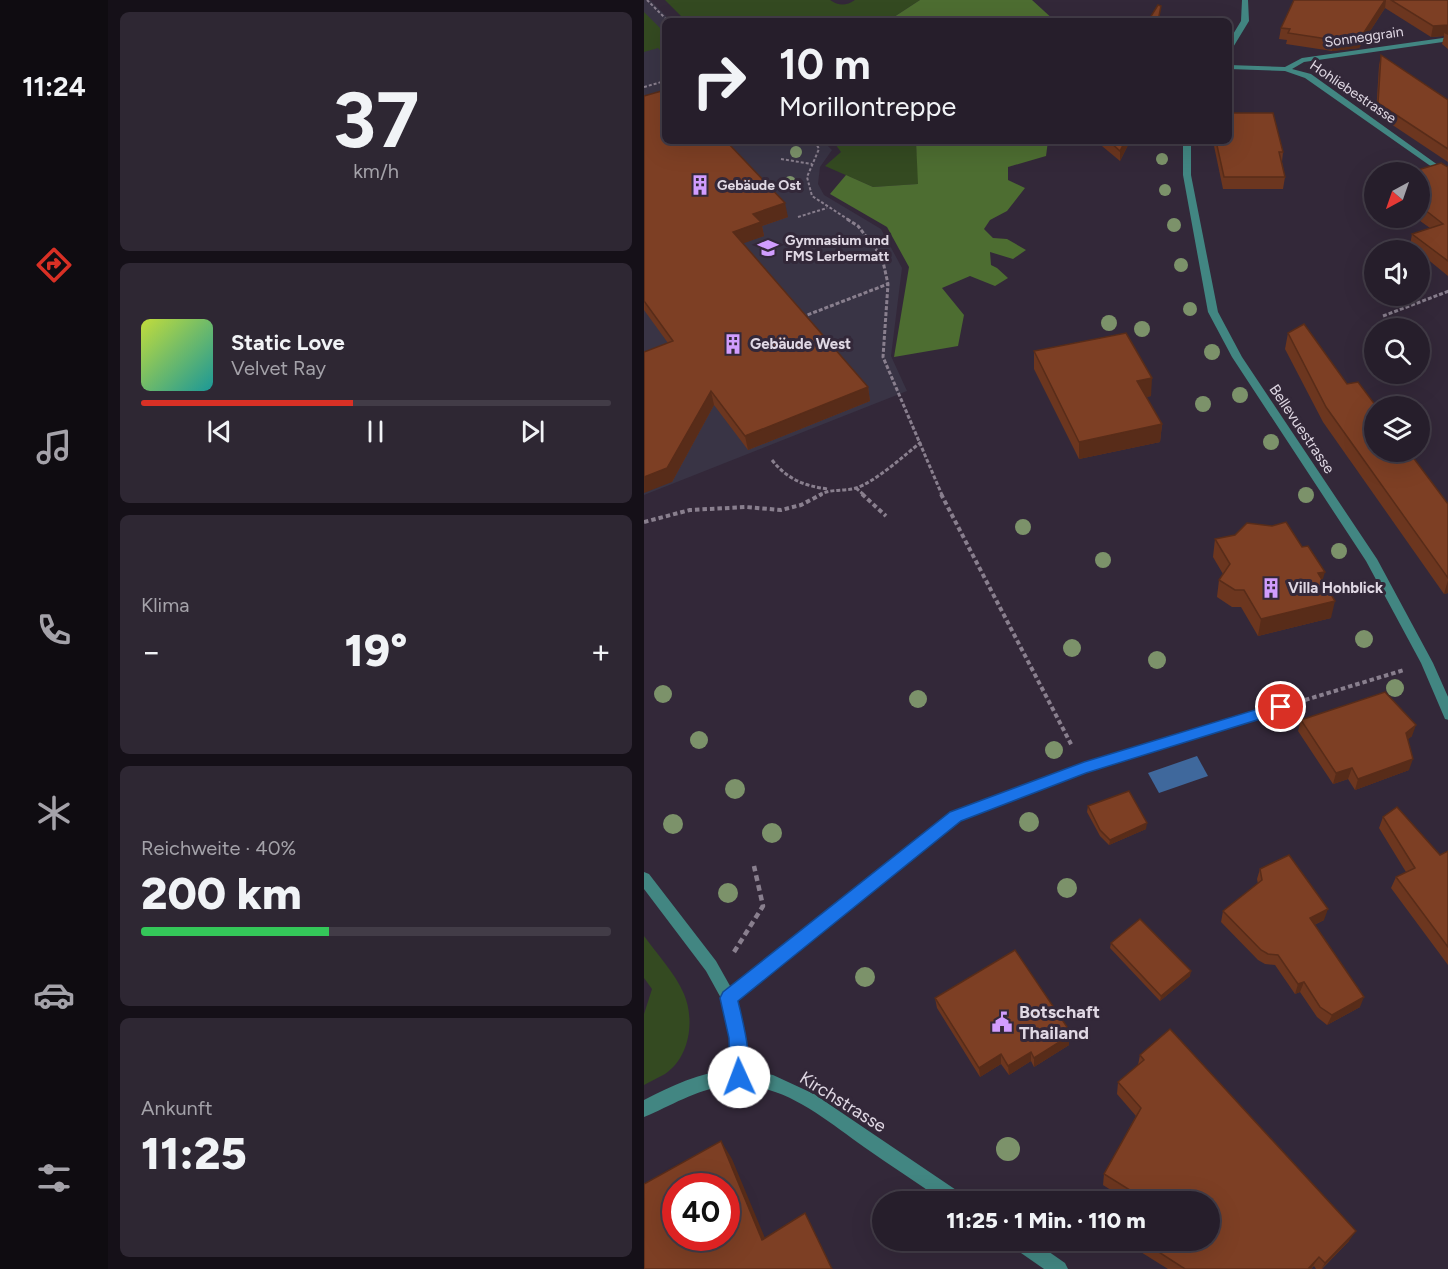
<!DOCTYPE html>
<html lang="de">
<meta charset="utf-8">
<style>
body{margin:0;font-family:Figtree,sans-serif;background:#2e2733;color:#f1f3f6;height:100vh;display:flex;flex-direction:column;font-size:22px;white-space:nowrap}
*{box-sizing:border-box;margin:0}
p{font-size:20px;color:#a4a2a9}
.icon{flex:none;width:33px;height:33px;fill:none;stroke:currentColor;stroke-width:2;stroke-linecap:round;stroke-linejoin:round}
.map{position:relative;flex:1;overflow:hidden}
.drawer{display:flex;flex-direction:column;gap:12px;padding:12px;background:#151018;width:536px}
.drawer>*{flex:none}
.guide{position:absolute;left:18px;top:18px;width:570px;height:126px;border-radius:9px;box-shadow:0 6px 24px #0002,0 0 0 2px #423c47;background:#261e2b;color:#f1f3f6;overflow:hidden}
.needle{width:39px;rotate:220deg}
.fabs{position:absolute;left:720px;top:162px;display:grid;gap:12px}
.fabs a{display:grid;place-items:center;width:66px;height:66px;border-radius:50%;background:#261e2b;box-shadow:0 6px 24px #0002,0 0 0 2px #423c47;font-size:30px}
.speed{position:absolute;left:18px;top:1173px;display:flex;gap:12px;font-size:30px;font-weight:700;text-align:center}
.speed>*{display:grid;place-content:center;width:78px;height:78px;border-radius:50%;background:#261e2b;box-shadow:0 6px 24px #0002,0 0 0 2px #423c47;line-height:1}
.speed .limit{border:9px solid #d22;background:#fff;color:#111}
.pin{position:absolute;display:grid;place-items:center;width:51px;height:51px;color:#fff;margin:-26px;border:3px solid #fff;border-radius:50%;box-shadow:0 2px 6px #0007}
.me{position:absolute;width:66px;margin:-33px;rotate:358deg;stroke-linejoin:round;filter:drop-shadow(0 0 4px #0008)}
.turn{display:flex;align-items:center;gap:21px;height:126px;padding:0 18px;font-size:27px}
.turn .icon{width:78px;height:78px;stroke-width:2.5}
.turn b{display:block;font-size:42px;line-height:51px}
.big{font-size:45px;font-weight:800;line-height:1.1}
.drawer .tile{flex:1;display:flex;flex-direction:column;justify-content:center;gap:9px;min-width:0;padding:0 21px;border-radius:9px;background:#2e2733}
.drawer .dial{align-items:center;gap:0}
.dial b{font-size:78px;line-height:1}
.song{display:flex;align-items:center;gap:18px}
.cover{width:72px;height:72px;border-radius:9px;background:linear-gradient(135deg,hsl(70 70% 55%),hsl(180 70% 35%))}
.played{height:6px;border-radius:3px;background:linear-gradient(90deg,#d93025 45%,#423c47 45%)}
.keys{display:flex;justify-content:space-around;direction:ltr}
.heat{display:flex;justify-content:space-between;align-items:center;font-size:33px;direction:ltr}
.charge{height:9px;border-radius:4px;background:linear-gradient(90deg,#34c759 40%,#423c47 0)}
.trip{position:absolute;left:228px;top:1191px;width:348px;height:60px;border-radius:30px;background:#261e2b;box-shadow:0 6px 24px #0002,0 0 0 2px #423c47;font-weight:800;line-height:60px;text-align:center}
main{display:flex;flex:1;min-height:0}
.tab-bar{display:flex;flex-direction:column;width:108px;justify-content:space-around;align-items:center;background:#0f0c11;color:#a4a2a9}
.tab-bar .icon{width:42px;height:42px}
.tab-bar .active{color:#d93025}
.tab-bar b{font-size:27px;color:#f1f3f6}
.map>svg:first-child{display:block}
.education{fill:#393445}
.green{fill:#344a21}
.forest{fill:#4d6d31}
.water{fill:#3f689c}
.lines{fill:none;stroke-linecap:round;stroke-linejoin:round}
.path-far3{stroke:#897f8e;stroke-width:2;stroke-dasharray:3 2;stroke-linecap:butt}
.path-far2{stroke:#897f8e;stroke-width:3;stroke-dasharray:4 2;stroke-linecap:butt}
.path-far1{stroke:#897f8e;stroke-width:4;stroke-dasharray:4.5 3;stroke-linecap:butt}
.path{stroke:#897f8e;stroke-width:4.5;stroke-dasharray:6 4;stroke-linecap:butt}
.service{fill:#428682;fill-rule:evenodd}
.minor{fill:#428682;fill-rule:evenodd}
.tertiary{fill:#428682;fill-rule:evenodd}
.tree{fill:#7c926a}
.wall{fill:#6c361f}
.shaded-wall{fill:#582c19}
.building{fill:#7d3f24;stroke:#582c19;stroke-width:1.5;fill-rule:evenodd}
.route{fill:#1a73e8;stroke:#114b97;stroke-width:1.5}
.labels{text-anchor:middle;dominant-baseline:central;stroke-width:6;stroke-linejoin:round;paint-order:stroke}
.far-street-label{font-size:14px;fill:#e0d8e4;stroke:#332839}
.far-poi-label{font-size:14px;font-weight:bold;fill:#e0d8e4;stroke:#332839;text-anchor:start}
.poi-label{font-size:15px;font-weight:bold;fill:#e0d8e4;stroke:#332839;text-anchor:start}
.street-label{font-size:15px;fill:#e0d8e4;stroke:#332839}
.near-poi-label{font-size:18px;font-weight:bold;fill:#e0d8e4;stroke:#332839;text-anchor:start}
.near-street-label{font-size:18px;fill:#e0d8e4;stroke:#332839}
</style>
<main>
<nav class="tab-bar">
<b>11:24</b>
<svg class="icon active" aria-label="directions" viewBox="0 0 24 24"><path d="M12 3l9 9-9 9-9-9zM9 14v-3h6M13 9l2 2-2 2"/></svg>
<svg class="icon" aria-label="music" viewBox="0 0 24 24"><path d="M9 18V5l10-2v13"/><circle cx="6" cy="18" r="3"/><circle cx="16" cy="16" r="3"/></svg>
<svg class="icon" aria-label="phone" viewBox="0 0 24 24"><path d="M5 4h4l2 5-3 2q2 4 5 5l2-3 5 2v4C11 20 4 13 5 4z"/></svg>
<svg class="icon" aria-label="climate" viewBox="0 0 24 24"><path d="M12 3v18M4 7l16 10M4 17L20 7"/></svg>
<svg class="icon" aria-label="car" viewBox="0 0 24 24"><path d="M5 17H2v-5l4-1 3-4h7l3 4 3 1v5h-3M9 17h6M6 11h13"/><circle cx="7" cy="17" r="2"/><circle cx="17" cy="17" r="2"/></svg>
<svg class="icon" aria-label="filters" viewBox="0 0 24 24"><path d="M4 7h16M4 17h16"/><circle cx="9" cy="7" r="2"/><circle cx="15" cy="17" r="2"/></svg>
</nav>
<section class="drawer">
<div class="tile dial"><b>37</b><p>km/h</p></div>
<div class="tile">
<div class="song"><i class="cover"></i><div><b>Static Love</b><p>Velvet Ray</p></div></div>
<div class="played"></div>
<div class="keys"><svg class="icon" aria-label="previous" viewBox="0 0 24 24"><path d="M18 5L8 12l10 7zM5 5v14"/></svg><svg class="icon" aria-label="pause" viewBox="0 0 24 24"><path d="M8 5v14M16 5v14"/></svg><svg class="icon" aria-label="next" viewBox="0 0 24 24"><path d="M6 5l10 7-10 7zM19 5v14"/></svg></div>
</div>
<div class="tile"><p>Klima</p>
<div class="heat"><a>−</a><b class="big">19°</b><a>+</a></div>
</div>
<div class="tile"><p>Reichweite · 40%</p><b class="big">200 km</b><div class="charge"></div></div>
<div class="tile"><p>Ankunft</p><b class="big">11:25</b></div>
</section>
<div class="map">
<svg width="805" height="1269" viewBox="0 0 805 1269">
<rect width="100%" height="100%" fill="#332839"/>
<!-- education -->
<path class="education" d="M0,0H6L27,21H21V141H179L188,150L176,167L174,184L180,195L237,229L258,268L247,356L263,391L0,495Z"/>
<!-- green -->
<g class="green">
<path d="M21,0H186C195,6 202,6 211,0H276L250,17L248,21H42Z"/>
<path d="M0,12L21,33V55L14,48L0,52Z"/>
<path d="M189,141H272L275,184L229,187L181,166L197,152Z"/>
<path d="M0,936C13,954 31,973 40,994C51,1020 46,1057 21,1074C14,1078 7,1081 0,1085V1014L8,989L0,978Z"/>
</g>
<!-- forest -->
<g class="forest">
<path d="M276,0H388L411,21H248L250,17Z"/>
<path d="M272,141H404L402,156L364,167V180L381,188L363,211L346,220L340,229L349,238L363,239L382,250L369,259L346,252L347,265L353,268L364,278L351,286L326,276L298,288L320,315L314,346L250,357L265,267L243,227L186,194L202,175L229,187L274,184Z"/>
</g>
<!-- water -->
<path class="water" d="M553,756L564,776L515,793L504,773Z"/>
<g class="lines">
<!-- path-far3 -->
<g class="path-far3">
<path d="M3,0L24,21"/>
<path d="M0,87L21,81"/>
<path d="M171,141L175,149L163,177L168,196L205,220"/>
<path d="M137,159L168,164"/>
<path d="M154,217L183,208"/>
</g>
<!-- path-far2 -->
<g class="path-far2">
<path d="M203,219L214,226L238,257L244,284L239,357L298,495"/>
<path d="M739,316L805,291"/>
<path d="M158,317L244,284"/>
<path d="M128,460C143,479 160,486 184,489"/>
<path d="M212,488L220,495"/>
<path d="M175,495C188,488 199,492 212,488C231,482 261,455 277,442"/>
</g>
<!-- path-far1 -->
<g class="path-far1">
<path d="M218,494L242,516"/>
<path d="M297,494L428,746"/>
<path d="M0,522L46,510L102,507L137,510L157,505L178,494"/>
<path d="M661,700L760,670"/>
</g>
<!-- path -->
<path class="path" d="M90,952L119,906L110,866"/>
<!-- service -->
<path class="service" d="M637,702L641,703L643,707L641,711L441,773L317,820L90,1003L85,1005L80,1003L78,998L80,993L307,812L439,763Z"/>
<!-- minor -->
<g class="minor">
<path d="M598,0H604L605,21L588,49H585V41L597,21Z"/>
<path d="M805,37V41L660,62L648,69L667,74L805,173V179L661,78L641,71L585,69V65L641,67L658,58Z"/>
<path d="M539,141H547V175L574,312L598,357L733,559L789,663L805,699V720L801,719L777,663L722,561L588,357L564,312L539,175Z"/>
</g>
<!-- tertiary -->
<g class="tertiary">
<path d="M0,872L5,874L72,961L90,993L102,1038L103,1070L129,1075L170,1094L321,1196L323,1202H300C274,1183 247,1166 220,1147C179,1118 135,1079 81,1086C51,1090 27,1106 0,1117V1100C27,1086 56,1072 87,1070L86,1038L78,1000L62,971L0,889Z"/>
<path d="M365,1240H388L421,1263L424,1269H400L367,1246Z"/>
</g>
</g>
<!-- trees -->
<g class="tree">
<circle cx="152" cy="152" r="6"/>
<circle cx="518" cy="159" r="6"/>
<circle cx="146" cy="182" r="6"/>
<circle cx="521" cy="190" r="6"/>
<circle cx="530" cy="225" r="7"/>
<circle cx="537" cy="265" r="7"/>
<circle cx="546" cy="309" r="7"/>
<circle cx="465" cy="323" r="8"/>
<circle cx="498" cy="329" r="8"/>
<circle cx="568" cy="352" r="8"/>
<circle cx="596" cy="395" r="8"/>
<circle cx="559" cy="404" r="8"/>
<circle cx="627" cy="442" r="8"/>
<circle cx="662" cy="495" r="8"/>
<circle cx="379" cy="527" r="8"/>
<circle cx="695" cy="551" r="8"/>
<circle cx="459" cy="560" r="8"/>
<circle cx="720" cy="639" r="9"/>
<circle cx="428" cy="648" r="9"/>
<circle cx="513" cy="660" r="9"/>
<circle cx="751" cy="688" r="9"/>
<circle cx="19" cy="694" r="9"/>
<circle cx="274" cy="699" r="9"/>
<circle cx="55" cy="740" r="9"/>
<circle cx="410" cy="750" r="9"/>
<circle cx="91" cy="789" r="10"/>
<circle cx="385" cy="822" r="10"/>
<circle cx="29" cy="824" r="10"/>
<circle cx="128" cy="833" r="10"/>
<circle cx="423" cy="888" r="10"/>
<circle cx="84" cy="893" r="10"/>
<circle cx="221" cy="977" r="10"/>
<circle cx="364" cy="1149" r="12"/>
</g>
<!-- wall -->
<g class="wall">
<path d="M650,0H804V49L798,44L800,36L787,37L741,8L715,48L688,51L642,44L643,40L635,39L637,28Z"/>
<path d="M737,55L804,100V162L732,114L735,66Z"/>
<path d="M0,96L144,217L118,226L120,236L99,243L224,387L226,401L104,450L70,405L28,482L24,343L0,310Z"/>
<path d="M452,141H486L476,161Z"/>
<path d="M569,141H585L639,152L638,162L641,177L639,189H579Z"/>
<path d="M804,167V276L776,253V250H772L766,245L768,234L786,228L772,218H776V172Z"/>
<path d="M644,333L703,384L804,504V593L800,594L679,422L641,349Z"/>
<path d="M390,351L507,396L502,397L518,424L516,442L435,459L390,369Z"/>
<path d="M571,539L679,580L687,618L614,636L597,607H588L573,597L575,580L579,574L569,557Z"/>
<path d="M657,720L768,736L764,739L765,770L711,790L704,779L689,784L654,731Z"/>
<path d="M444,806L502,829L465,845L456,836L443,812Z"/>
<path d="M739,817L796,855L804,851V965L747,888L752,877L762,872L735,828Z"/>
<path d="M616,869L680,920L670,925L716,1007L683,1025L673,1017L656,992L651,994L631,965L621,964L614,960L577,922L579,911L614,884L613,879Z"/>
<path d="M467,943L546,976L516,1001L466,948Z"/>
<path d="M291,998L423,1027L425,1045L390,1067L387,1061L365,1075L357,1064L336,1077L293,1008Z"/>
<path d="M496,1055L705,1241L678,1269H672L670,1266L667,1269H524L492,1249L494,1240H566V1202H486L459,1185L460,1174L492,1116L473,1094L474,1082L494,1065Z"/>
</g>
<!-- shaded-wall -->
<g class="shaded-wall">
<path d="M741,0H742L741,8L715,48L688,51L690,40Z"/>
<path d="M804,25V35L800,33V36L787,37L789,26Z"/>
<path d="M481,141H486L476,161V151Z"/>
<path d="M141,203L144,217L118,226L120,236L92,246L89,232L109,214Z"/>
<path d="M508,378L507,396L491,399L493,381Z"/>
<path d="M224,387L226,401L104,450L101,436Z"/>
<path d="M67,391L70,405L28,482L0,493V477Z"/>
<path d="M518,424L516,442L435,459V442Z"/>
<path d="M681,572L676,589L674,573Z"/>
<path d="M804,580V593L800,594Z"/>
<path d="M691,601L687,618L614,636L617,619Z"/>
<path d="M772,725L768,736L758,744L762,733Z"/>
<path d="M769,759L765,770L711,790L714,779Z"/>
<path d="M708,768L704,779L689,784L692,773Z"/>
<path d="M503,823L502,829L465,845L466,840Z"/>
<path d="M684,909L680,920L662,929L666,918Z"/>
<path d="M547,971L546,976L516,1001L517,996Z"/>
<path d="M660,982L656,992L651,994L654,984Z"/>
<path d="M720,997L716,1007L683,1025L688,1015Z"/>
<path d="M423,1027V1037L425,1036V1045L390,1067V1058Z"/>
<path d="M387,1052V1061L365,1075L364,1066Z"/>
<path d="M357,1054V1064L336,1077L335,1068Z"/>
<path d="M77,1141L88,1159L128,1255L118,1240Z"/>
<path d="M712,1231L705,1241L677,1269L681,1263Z"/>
<path d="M675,1257L667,1269H664Z"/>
</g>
<!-- building -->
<g class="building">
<path d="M650,0H741L717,37L690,40L644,33L646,29L637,28Z"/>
<path d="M747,0H804V25L789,26Z"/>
<path d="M514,5L517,6L514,21H504Z"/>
<path d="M737,55L804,100V149L734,103Z"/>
<path d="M21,90V141H82L141,203L109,214L117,222L89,232L224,387L101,436L67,391L23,468L0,477V352L29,341L0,301V96Z"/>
<path d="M585,113H629L639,152H635L641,177H580L572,141H585Z"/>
<path d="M465,141H481L476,151Z"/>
<path d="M797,163L804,167V261L768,234L799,224L776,206V172H767Z"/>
<path d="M660,324L703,384L714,382L732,406H730V452H765L804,504V578L682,407L644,333Z"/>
<path d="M482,333L508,378L493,381L518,424L435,442L390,351Z"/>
<path d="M642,522L658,547L664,546L681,572L674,573L691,601L617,619L600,590H591L575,580L586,564L571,539L591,535L603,523L628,526Z"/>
<path d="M741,692L772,725L762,733L769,759L714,779L708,768L692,773L657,720Z"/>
<path d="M485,791L503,823L466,840L456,830L444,806Z"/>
<path d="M753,807L796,855L804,851V947L752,877L771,868L739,817Z"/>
<path d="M645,855L684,909L666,918L720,997L688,1015L676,1007L660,982L654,984L634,955L624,954L617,950L579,911L618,880L616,869Z"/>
<path d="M496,919L547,971L517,996L467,943Z"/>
<path d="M371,950L423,1027L421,1029L425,1036L390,1058L387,1052L364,1066L357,1054L335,1068L291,998Z"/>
<path d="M526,1029L712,1231L681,1263L675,1257L664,1269H541L496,1240H566V1202H505L460,1174L497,1108L474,1082L500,1060L496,1055Z"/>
<path d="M77,1141L118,1240L161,1213L188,1269H0V1184ZM32,1186H82V1238H32Z"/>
</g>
<!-- route -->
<path class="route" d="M637,702L642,703L644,707L642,711L442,773L317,821L94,1001C99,1023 110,1061 101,1083L95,1085L89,1083L86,1077L85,1038L76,998L79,992L306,812L440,762Z"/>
<!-- icons -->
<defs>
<g id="building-bare" transform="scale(1.62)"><path d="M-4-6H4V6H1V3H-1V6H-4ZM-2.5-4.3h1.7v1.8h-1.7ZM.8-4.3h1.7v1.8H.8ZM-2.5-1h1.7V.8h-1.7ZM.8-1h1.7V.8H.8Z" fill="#d19dfe" stroke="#332839" stroke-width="2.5" paint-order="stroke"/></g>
<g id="school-bare" transform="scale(1.62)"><path d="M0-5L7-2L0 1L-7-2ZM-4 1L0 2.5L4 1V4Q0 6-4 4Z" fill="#d19dfe" stroke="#332839" stroke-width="2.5" paint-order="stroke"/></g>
<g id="civic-bare" transform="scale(1.62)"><path d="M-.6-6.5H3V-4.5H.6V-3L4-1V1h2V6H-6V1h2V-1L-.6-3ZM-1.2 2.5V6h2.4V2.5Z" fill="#d19dfe" stroke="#332839" stroke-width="2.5" paint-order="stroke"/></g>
</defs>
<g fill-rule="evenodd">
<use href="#building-bare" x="56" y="185"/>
<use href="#school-bare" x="124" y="248"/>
<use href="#building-bare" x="89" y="344"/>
<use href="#building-bare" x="627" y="588"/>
<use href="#civic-bare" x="358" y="1022"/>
</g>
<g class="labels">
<!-- far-street labels -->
<g class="far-street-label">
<text transform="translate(720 37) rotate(-8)">Sonneggrain</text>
<text transform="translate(709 92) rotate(34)">Hohliebestrasse</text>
</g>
<!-- far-poi labels -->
<g class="far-poi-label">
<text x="73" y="185">Gebäude Ost</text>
<text x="141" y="240">Gymnasium und<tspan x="141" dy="16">FMS Lerbermatt</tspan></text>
</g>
<!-- poi labels -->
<g class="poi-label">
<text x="106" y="344">Gebäude West</text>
<text x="644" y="588">Villa Hohblick</text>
</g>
<!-- street labels -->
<g class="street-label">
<text transform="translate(658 429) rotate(56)">Bellevuestrasse</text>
</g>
<!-- near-poi labels -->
<g class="near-poi-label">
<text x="375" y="1012">Botschaft<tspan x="375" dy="21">Thailand</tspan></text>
</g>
<!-- near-street labels -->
<g class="near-street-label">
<text transform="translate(199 1102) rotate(32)">Kirchstrasse</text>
</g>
</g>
</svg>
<div class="fabs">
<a><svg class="needle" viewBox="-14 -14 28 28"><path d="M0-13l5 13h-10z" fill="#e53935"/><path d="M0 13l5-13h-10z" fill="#a4a2a9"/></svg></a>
<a><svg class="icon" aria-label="sound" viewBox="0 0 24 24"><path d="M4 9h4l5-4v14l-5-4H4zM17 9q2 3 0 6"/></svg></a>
<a><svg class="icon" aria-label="search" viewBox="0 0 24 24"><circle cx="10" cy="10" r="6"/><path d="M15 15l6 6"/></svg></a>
<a><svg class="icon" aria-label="layers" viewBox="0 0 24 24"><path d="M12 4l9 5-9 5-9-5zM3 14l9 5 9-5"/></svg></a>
</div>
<div class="speed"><div class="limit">40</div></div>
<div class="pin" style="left:637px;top:707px;background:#d93025"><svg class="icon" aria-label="arrive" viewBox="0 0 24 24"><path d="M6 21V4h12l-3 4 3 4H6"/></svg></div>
<svg class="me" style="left:95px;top:1077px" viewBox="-20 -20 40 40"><circle r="19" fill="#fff"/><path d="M0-13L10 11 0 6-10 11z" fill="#1a73e8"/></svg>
<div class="trip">11:25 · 1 Min. · 110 m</div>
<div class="guide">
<div class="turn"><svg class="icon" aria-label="right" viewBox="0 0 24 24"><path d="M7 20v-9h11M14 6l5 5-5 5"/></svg><div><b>10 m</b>Morillontreppe</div></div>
</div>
</div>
</main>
